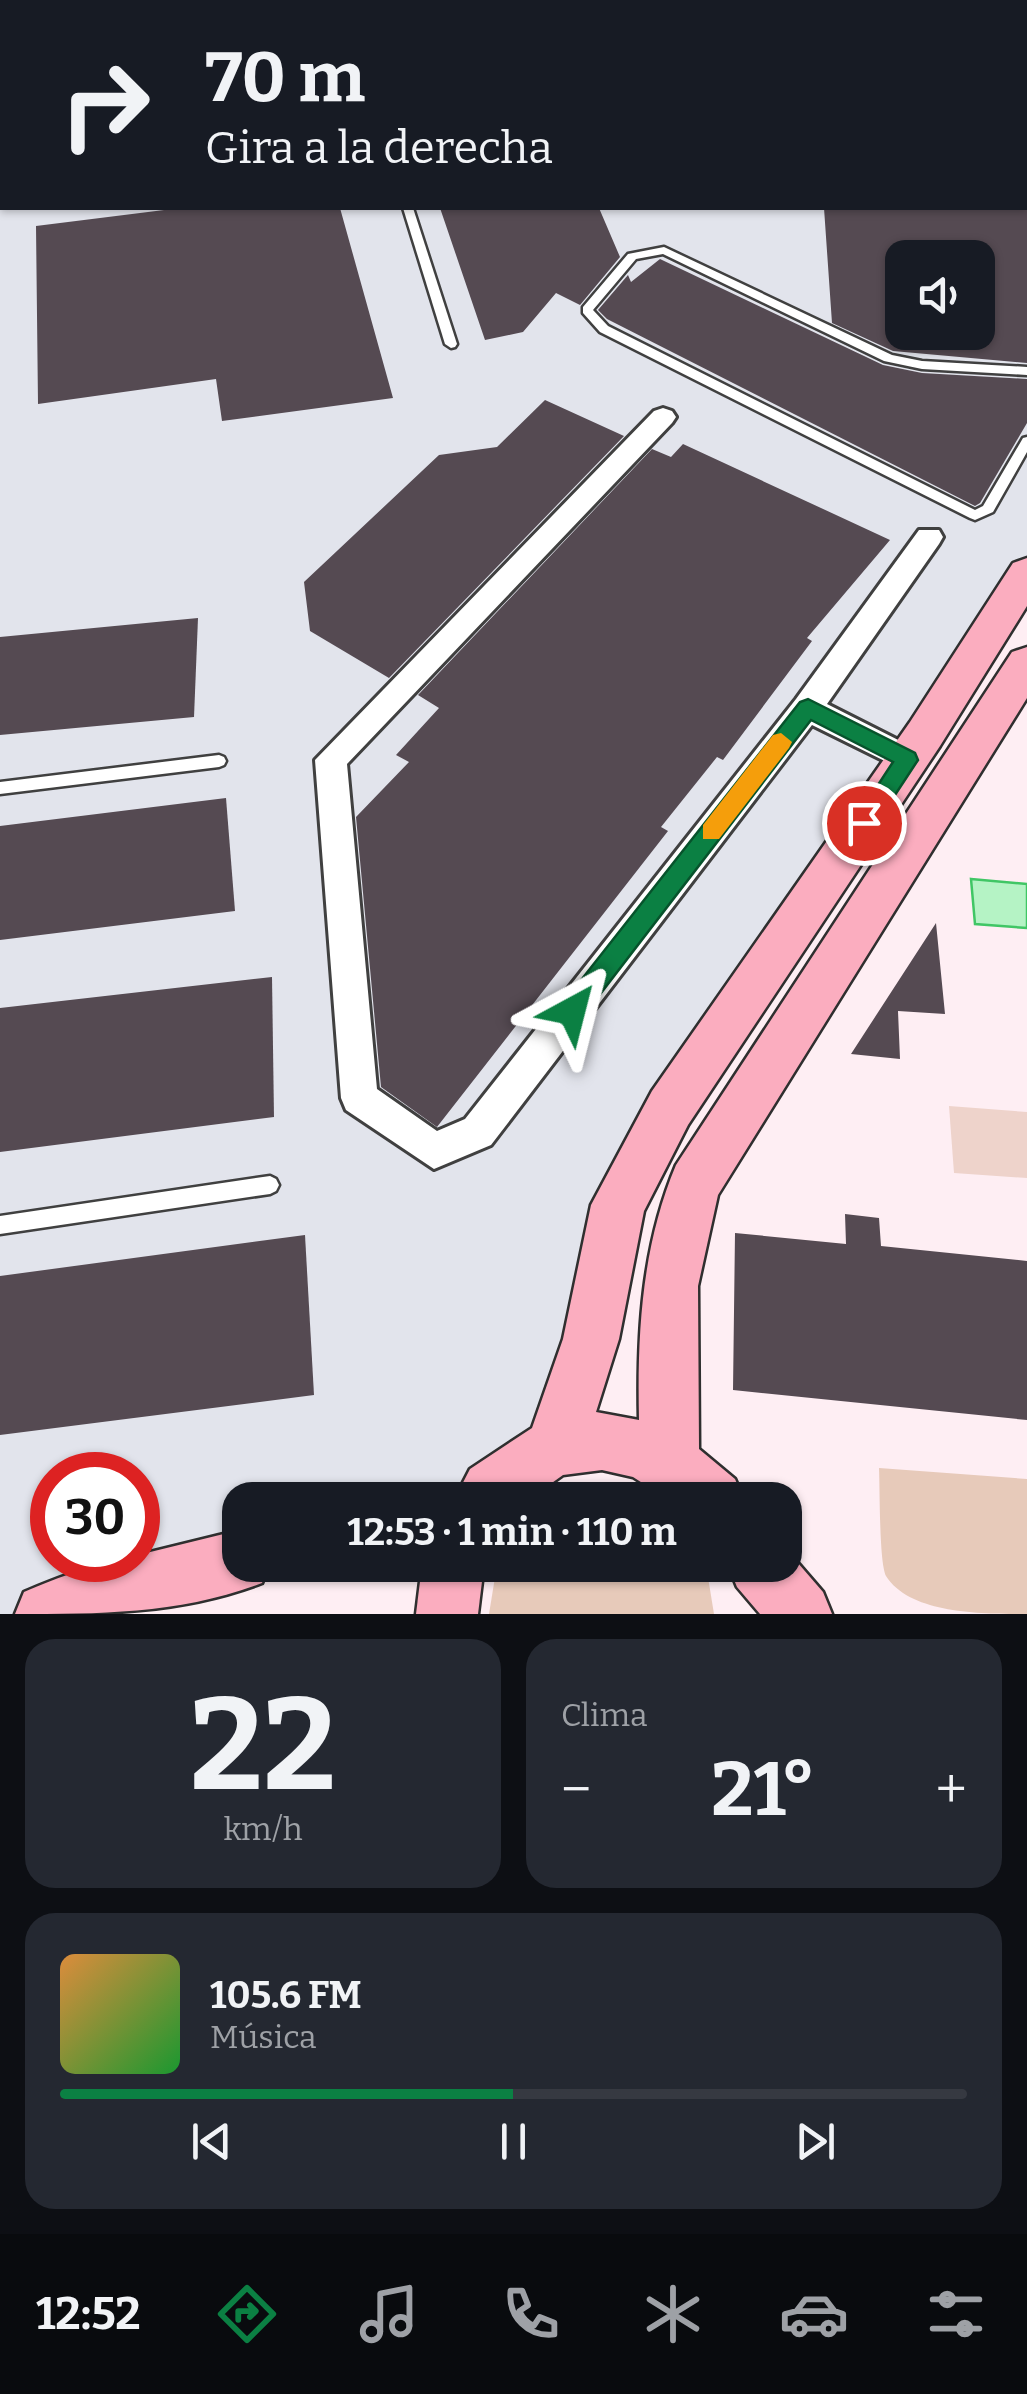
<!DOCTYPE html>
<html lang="es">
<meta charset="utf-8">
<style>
body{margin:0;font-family:Bitter,serif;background:#242831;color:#f1f3f6;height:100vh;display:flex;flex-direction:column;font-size:38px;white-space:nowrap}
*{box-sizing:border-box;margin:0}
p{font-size:32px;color:#9ea1a6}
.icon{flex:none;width:55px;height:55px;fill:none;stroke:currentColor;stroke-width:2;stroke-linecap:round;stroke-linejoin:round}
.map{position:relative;height:1614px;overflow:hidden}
.details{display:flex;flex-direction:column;gap:25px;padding:25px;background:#0d0f14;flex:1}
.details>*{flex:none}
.banner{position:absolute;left:0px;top:0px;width:1028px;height:210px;box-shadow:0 2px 8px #0004;background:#171b24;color:#f1f3f6;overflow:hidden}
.controls{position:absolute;left:885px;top:240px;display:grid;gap:20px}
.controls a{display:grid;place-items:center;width:110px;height:110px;border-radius:20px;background:#171b24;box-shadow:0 2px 8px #0004;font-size:50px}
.speed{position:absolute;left:30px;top:1452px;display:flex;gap:20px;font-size:50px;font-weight:700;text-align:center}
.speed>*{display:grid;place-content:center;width:130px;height:130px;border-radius:50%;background:#171b24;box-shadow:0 2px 8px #0004;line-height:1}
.speed .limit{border:15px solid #d22;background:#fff;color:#111}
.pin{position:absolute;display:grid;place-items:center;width:85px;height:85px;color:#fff;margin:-42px;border:5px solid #fff;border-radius:50%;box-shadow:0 2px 10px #0007}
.me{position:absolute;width:110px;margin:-55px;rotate:38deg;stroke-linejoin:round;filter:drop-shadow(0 0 8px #0008)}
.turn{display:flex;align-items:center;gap:35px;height:210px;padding:0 40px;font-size:45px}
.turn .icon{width:130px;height:130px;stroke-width:2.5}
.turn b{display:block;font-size:70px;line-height:85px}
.big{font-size:75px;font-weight:700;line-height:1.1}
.details .tile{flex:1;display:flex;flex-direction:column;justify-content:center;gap:15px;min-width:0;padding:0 35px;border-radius:30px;background:#242831}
.details .dial{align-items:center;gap:0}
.dial b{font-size:130px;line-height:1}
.song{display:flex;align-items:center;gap:30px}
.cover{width:120px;height:120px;border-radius:15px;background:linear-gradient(135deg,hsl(30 70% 55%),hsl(130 70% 35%))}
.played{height:10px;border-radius:5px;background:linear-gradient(90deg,#0b8043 50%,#363941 50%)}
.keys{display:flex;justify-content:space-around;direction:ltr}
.heat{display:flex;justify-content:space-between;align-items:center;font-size:55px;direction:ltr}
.details .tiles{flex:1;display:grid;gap:25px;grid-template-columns:1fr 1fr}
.tile:last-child{grid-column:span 2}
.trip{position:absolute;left:222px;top:1482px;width:580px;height:100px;border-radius:30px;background:#171b24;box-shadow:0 2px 8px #0004;font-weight:700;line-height:100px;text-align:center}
.tabs{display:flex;height:160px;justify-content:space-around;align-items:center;background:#090b0e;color:#9ea1a6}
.tabs .icon{width:70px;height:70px}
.tabs .selected{color:#0b8043}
.tabs b{font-size:45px;color:#f1f3f6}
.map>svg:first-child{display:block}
.industrial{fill:#e2e4ec;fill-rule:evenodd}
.green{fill:#e7caba}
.pitch{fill:#eed3cb}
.water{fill:#b5f3c5;stroke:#40c665;stroke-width:2.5}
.building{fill:#554a52;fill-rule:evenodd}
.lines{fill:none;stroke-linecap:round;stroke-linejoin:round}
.lane-casing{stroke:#404040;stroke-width:5}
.street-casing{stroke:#404040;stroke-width:6}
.secondary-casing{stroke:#2f2f2f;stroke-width:5}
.lane{fill:#fff;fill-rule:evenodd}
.street{fill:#fff;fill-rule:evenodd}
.secondary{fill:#fbadbf;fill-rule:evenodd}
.route{fill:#0b8043;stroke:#07532c;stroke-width:2.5}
.slow{fill:#f59e0b}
</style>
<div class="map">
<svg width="1027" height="1614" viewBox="0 0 1027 1614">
<rect width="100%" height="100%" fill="#feeef3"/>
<!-- industrial -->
<path class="industrial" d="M0,0L1014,2H2V208H1025V33L1027,39V573L670,1108L555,1447L459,1500H240V1561L190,1570L46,1614H0ZM902,258H978V332H902ZM52,1475H138V1560H52Z"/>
<!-- green -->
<g class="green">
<path d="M879,1468L1027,1479V1614C982,1614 910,1614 886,1576C879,1561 880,1490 879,1468Z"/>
<path d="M592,1484L626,1488L652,1500H547Z"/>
<path d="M497,1565H706L714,1614H489Z"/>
</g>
<!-- pitch -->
<path class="pitch" d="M949,1106L1027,1112V1178L954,1173Z"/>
<!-- water -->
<path class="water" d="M971,879L1027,884V928L975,924Z"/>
<!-- building -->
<g class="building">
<path d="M180,208H340L393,398L222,421L216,379L38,404L36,226Z"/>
<path d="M440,208H599L620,257L580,305L556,293L523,332L485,340Z"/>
<path d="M824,208H1027V363L893,351L832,323ZM902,258H978V332H902Z"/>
<path d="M660,259L883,365L922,373L1027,379V423L980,503L975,506L607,319L598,310L628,275L631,282Z"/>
<path d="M545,400L624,436L389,678L310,631L304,582L439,455L497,447Z"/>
<path d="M683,444L890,540L807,638L812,641L723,760L717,757L661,827L668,831L437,1127L381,1087L356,817L409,762L396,755L439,708L418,695L652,449L671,457Z"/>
<path d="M198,618L194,717L0,735V637Z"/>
<path d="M226,798L235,911L0,940V826Z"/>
<path d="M936,923L945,1014L898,1011L900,1059L851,1054Z"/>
<path d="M272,977L274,1117L0,1152V1008Z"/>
<path d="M845,1214L879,1218L881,1246L1027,1261V1420L733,1390L735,1233L846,1244Z"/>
<path d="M305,1235L314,1395L0,1435V1276Z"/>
</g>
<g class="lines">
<!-- lane casing -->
<g class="lane-casing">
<g id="lane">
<path d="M469,0H482L484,2H472Z"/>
<path d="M668,0H681L683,2H671Z"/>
<path d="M403,208H413L457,344L455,347L451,348L445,344Z"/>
<path d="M664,247L892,355L922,361L1027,367V375L922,369L884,361L663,254L636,259L593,310L608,326L975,510L983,506L1023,438L1027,437V452L993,512L975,520L970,518L600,332L583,313V307L628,254Z"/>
<path d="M219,755L224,757L226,761L224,765L219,767L0,794V782Z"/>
<path d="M270,1176L276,1179L279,1185L276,1191L270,1194L0,1234V1216Z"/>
</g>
</g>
<!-- street casing -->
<g class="street-casing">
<g id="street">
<rect x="0" y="46" width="2" height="12"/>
<path d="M663,408L672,411L676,417L672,423L347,764L377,1089L437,1131L465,1119L796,699L919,530H939L943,537L939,544L827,704L918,750L923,759L918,768L907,772L812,725L491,1145L434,1169L346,1110L341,1098L315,760L654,411Z"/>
</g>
</g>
<!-- secondary casing -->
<g class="secondary-casing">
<g id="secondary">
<path d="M1025,24L1027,25V48L1025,47Z"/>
<path d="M1027,558V606L940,746L688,1125L644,1211L619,1339L596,1412L639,1420C637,1332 642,1246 676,1165L1012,652L1027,647V698L718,1195L698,1286L699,1449L735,1479L744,1500H669L633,1477L602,1470L563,1475L528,1500H454L470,1469L532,1428L563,1339L591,1205L652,1091L910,722L1013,563Z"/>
<path d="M240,1530V1565H269L262,1583C181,1614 100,1614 15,1614L24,1592C58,1578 100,1560 138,1560V1555Z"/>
<path d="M785,1548L823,1592L832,1614H760L737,1587L728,1565H785Z"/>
<path d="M422,1565H484L478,1614H416Z"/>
</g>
</g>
<!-- lane -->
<use href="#lane" class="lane"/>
<!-- street -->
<use href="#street" class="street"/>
<!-- secondary -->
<use href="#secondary" class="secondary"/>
</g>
<!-- route -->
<path class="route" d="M808,699L915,753L918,760L872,830H856L853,823L893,762L811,720L581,1019H563L560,1011L563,1003L800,702Z"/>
<!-- slow -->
<path class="slow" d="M781,733L792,742L789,748L719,839H703V825L773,735Z"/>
</svg>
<div class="controls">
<a><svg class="icon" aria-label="sound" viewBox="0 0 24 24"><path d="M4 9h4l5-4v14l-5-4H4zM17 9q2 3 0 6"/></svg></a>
</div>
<div class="speed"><div class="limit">30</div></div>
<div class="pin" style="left:864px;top:823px;background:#d93025"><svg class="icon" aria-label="arrive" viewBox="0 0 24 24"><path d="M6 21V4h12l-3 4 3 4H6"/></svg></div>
<svg class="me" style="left:572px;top:1011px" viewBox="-20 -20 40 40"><path d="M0-17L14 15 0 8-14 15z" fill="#0b8043" stroke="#fff" stroke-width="4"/></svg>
<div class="trip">12:53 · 1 min · 110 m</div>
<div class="banner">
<div class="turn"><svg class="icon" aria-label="right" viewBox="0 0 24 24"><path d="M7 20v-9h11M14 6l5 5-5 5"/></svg><div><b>70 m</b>Gira a la derecha</div></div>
</div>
</div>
<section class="details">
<div class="tiles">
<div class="tile dial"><b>22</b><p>km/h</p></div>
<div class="tile"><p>Clima</p>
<div class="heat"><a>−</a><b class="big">21°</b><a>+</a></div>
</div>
<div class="tile">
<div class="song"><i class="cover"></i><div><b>105.6 FM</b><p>Música</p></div></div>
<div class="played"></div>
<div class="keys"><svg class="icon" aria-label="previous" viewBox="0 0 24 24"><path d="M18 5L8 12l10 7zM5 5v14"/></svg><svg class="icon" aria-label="pause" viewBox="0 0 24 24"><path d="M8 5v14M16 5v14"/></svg><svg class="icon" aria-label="next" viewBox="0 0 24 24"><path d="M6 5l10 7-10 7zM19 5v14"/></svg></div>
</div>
</div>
</section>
<nav class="tabs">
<b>12:52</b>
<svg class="icon selected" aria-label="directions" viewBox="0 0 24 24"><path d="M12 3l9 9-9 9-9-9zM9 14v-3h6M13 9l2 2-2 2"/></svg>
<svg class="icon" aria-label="music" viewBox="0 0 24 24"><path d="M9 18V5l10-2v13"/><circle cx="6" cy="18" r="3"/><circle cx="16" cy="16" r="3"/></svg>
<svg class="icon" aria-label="phone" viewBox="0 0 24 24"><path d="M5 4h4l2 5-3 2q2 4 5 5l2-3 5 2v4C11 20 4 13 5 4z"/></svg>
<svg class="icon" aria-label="climate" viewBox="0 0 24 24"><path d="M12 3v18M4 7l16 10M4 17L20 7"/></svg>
<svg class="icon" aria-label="car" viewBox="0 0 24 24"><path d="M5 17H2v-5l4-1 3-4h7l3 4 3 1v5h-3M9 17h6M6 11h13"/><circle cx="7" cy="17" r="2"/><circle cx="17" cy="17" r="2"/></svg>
<svg class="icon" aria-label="filters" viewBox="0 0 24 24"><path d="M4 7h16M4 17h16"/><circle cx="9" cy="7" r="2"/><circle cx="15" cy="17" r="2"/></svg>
</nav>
